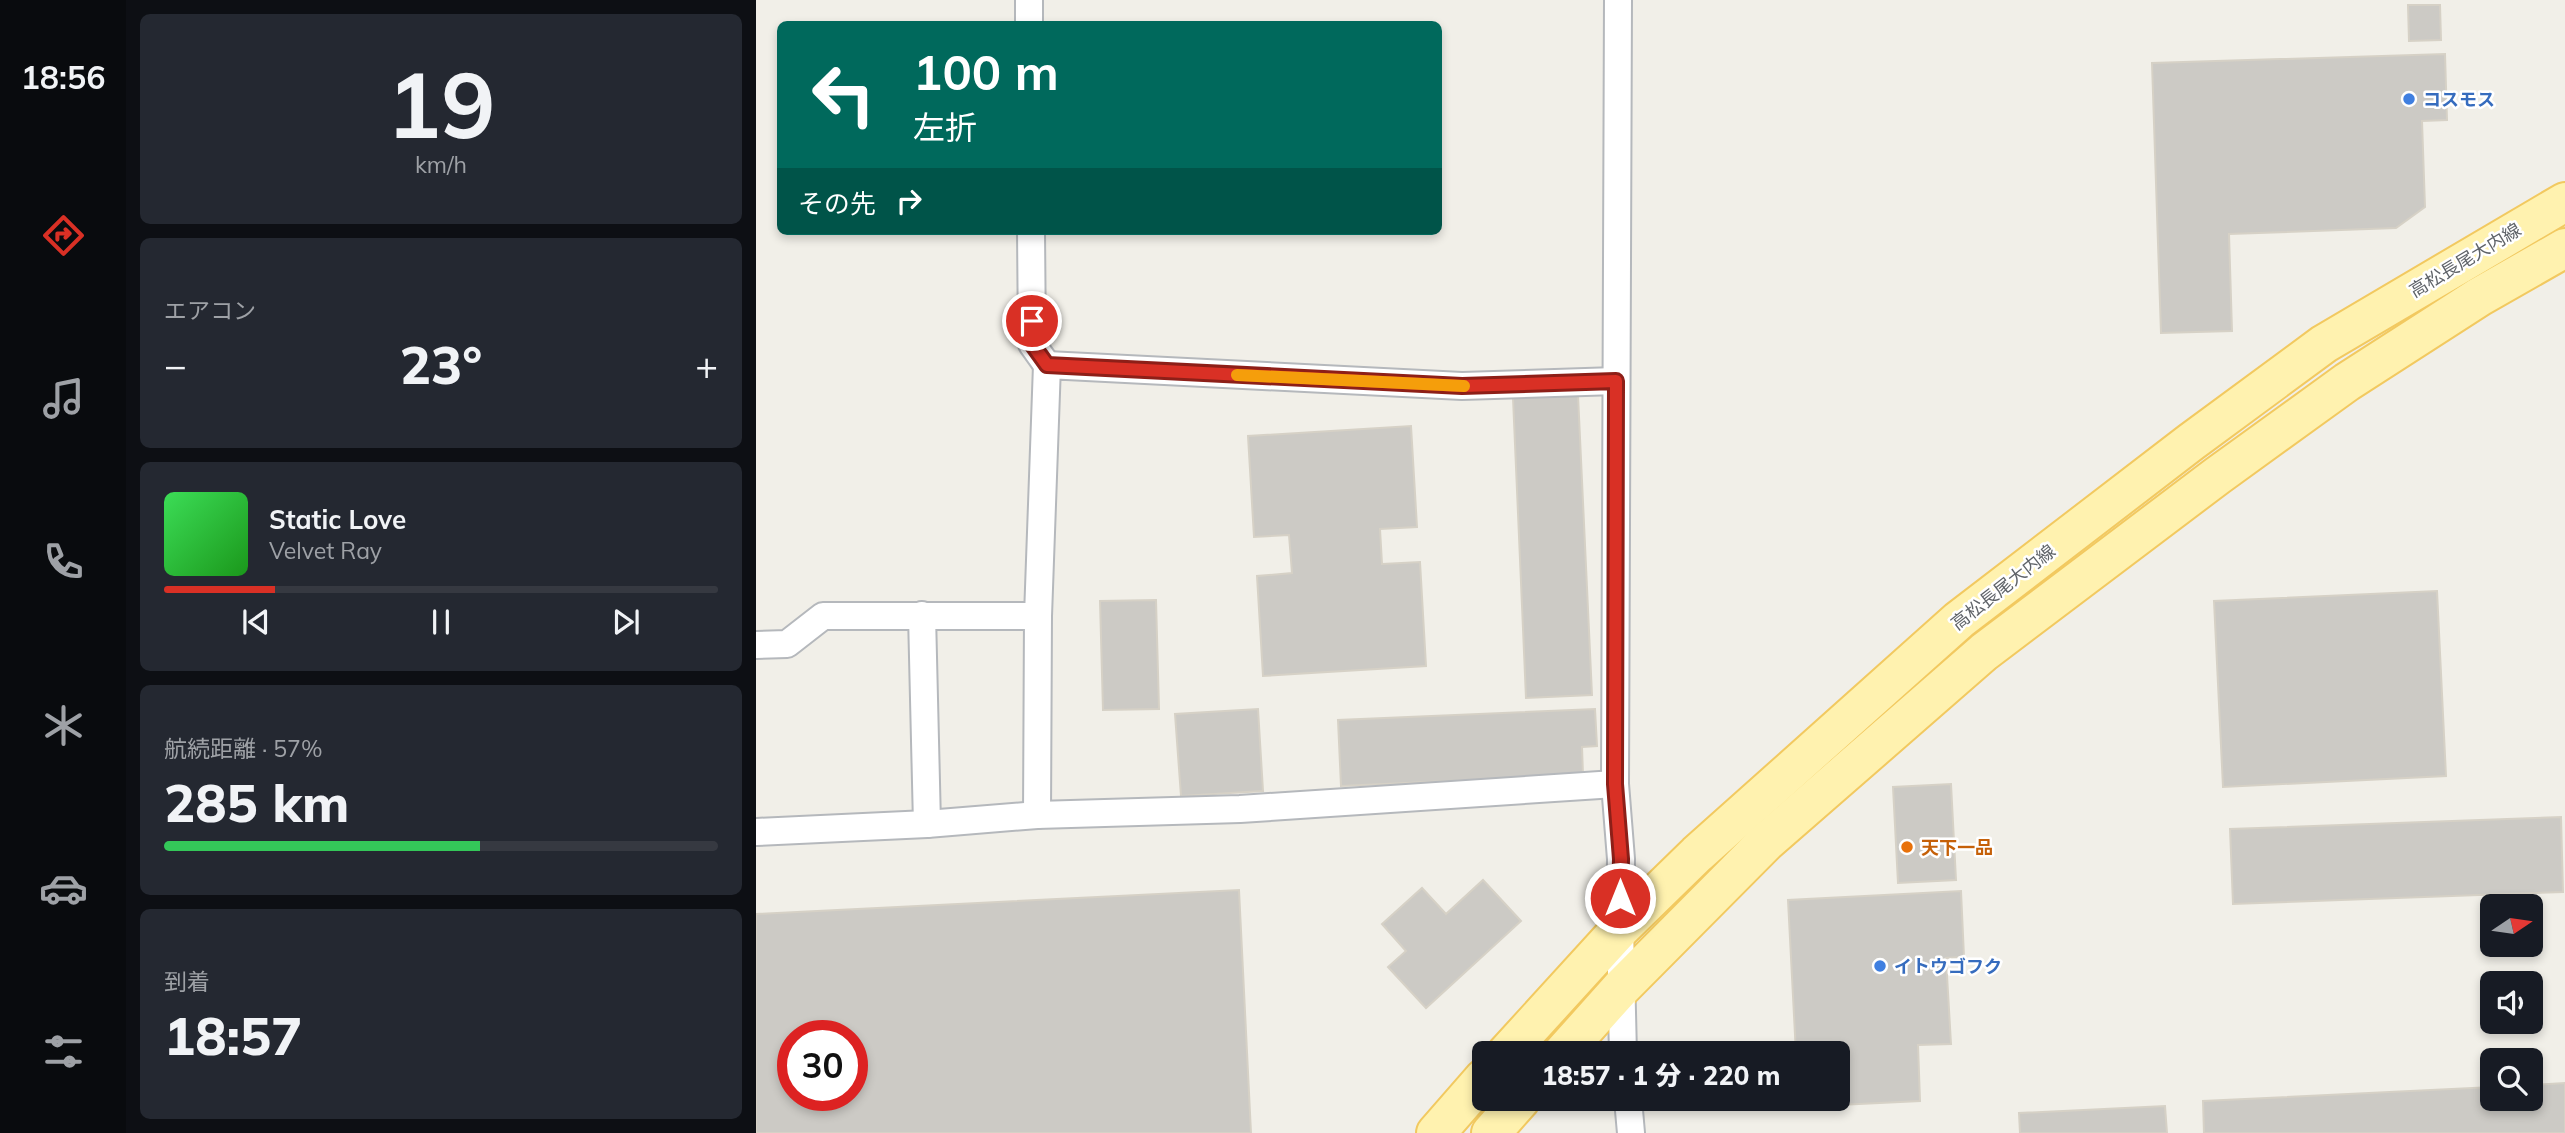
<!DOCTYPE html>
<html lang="ja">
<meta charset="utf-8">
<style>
body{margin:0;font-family:Mulish,"Noto Sans JP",sans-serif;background:#242831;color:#f1f3f6;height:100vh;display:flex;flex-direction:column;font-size:26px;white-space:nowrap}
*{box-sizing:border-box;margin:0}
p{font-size:23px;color:#9ea1a6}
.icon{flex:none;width:38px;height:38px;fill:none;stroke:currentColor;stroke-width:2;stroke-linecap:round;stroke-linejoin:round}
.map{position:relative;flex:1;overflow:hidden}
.panel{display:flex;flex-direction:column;gap:14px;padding:14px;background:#0d0f14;width:630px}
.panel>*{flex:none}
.hud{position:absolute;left:21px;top:21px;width:665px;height:214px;border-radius:10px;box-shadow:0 4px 10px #0003;background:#00695c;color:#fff;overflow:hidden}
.needle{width:46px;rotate:77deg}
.tools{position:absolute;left:1724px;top:894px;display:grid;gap:14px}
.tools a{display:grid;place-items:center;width:63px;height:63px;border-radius:10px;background:#171b24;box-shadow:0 4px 10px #0003;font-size:35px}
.speed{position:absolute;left:21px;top:1020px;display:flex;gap:14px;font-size:35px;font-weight:700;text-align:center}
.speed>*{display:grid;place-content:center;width:91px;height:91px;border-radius:50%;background:#171b24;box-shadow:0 4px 10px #0003;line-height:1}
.speed .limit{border:10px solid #d22;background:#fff;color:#111}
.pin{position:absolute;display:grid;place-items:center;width:60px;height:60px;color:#fff;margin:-30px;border:4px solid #fff;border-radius:50%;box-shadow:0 2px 7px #0007}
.me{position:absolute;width:77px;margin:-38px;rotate:0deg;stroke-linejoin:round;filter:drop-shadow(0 0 5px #0008)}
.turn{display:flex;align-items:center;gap:24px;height:147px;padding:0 21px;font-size:32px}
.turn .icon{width:91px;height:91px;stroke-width:2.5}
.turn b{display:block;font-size:49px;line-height:60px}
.then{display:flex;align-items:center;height:66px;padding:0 21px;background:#0003;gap:14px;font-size:26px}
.big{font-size:52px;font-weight:800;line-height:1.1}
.panel .card{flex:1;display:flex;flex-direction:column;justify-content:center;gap:10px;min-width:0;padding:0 24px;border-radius:10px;background:#242831}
.panel .dial{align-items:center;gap:0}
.dial b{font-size:91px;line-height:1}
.song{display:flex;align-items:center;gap:21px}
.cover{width:84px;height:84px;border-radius:10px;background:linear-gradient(135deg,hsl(130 70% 55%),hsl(120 70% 35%))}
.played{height:7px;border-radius:4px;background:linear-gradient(90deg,#d93025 20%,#363941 20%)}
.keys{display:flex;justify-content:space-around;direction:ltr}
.heat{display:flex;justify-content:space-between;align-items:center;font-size:38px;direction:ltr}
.charge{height:10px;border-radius:5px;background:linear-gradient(90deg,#34c759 57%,#363941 0)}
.trip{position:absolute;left:716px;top:1041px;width:378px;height:70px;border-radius:10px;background:#171b24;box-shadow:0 4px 10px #0003;font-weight:800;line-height:70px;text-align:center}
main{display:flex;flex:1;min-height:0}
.dock{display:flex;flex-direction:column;width:126px;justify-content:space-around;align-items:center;background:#090b0e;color:#9ea1a6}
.dock .icon{width:49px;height:49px}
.dock .active{color:#d93025}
.dock b{font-size:32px;color:#f1f3f6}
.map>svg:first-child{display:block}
.building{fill:#cccac5;stroke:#d6d1c6;stroke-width:2;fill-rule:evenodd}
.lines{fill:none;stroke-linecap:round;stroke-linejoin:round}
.street-casing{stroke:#b5b8bc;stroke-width:30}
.primary-casing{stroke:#f2c960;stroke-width:42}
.street{stroke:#fff;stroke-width:26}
.primary{stroke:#fff2af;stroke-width:38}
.route-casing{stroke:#8d1f18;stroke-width:18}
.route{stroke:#d93025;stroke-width:12}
.slow{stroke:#f59e0b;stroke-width:12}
.shop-dot{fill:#3f7fe0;stroke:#fff;stroke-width:2.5}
.food-dot{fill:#e8710a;stroke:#fff;stroke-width:2.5}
.labels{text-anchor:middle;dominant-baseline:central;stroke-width:5;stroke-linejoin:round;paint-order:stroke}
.shop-label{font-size:18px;font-weight:bold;fill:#366cbe;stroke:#fff;text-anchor:start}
.street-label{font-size:18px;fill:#5f6368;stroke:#fff}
.food-label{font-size:18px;font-weight:bold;fill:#c56008;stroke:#fff;text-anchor:start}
</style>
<main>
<nav class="dock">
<b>18:56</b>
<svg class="icon active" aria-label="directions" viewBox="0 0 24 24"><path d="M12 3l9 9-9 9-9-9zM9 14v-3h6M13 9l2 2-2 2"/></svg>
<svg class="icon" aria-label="music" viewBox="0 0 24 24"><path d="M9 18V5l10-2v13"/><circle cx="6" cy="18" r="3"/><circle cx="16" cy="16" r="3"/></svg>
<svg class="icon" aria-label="phone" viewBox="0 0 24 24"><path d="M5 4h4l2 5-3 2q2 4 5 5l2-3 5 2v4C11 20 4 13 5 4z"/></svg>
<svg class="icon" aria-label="climate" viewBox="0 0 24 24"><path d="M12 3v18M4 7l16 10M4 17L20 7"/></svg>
<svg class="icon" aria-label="car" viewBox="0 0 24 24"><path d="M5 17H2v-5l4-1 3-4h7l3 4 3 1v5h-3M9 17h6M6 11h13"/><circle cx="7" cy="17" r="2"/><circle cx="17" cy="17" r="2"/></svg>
<svg class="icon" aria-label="filters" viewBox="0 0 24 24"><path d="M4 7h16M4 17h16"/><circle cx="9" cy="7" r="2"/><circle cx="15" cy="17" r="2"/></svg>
</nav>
<section class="panel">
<div class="card dial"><b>19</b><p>km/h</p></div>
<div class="card"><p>エアコン</p>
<div class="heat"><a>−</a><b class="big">23°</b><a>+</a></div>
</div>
<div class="card">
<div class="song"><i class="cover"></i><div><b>Static Love</b><p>Velvet Ray</p></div></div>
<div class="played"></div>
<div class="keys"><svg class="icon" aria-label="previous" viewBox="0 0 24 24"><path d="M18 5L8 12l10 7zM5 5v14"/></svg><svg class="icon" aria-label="pause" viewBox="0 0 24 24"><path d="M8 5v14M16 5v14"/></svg><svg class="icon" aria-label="next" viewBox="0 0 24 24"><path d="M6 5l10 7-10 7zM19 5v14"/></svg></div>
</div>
<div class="card"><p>航続距離 · 57%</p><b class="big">285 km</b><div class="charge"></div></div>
<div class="card"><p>到着</p><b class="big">18:57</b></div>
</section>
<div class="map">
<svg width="1809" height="1133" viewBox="0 0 1809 1133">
<rect width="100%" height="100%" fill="#f1efe8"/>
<!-- building -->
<g class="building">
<path d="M1652,5H1684L1685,40L1653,41Z"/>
<path d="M1689,54L1691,120L1666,121L1669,207L1640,228L1473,234L1476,331L1405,333L1396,63Z"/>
<path d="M822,395L836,695L770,698L757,398Z"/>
<path d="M655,426L661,527L624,529L626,564L664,562L670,666L507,676L501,576L536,573L533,535L498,537L492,436Z"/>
<path d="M1681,591L1690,776L1467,787L1458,601Z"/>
<path d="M400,600L403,709L347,710L344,601Z"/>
<path d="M502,709L507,791L425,796L419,714Z"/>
<path d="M839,709L841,746L826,747L827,775L585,786L582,720Z"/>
<path d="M1195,784L1200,880L1142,883L1137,787Z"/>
<path d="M1805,817L1807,892L1477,904L1474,829Z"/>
<path d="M727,880L765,921L670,1008L632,967L650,951L626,924L666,888L690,914Z"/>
<path d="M483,890L495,1133H0V914ZM37,1036H96V1096H37Z"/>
<path d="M1205,891L1208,957L1190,958L1195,1044L1162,1045L1164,1101L1042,1107V1099H1082V1054H1040L1032,900Z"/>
<path d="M1809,1083V1133H1448L1447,1101L1736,1087V1099H1774V1085Z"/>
<path d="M1409,1106L1411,1133H1264L1263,1113Z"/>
</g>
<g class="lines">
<!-- street casing -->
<g class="street-casing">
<g id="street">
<path d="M273,0V24"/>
<path d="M862,0L859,784L865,859L864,929L867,1054"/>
<path d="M275,231L276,344L291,365"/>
<path d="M166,615L171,824"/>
<path d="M282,616L291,365L706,386L860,381"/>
<path d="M0,645L31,644L67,616H282L281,815"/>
<path d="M0,832L171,824L281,815L484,809L859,784"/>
<path d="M872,1099L875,1133"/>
</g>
</g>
<!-- primary casing -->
<g class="primary-casing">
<g id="primary">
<path d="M750,1054L864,929L941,854L1203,620L1435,442L1568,344L1809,202"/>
<path d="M806,1054L865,988L1009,843L1228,652L1461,476L1591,382L1723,297L1809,248"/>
<path d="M680,1133L728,1078"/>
<path d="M735,1133L765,1099"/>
</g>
</g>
<!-- street -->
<use href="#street" class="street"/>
<!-- primary -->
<use href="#primary" class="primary"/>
</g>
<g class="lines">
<!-- route casing -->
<g class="route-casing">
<path id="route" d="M276,321V344L291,365L706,386L860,381L859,784L865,859L864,898"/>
</g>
<!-- route -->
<use href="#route" class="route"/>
<!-- slow -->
<path class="slow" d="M481,375L708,386"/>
</g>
<!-- markers -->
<g class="shop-dot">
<circle cx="1653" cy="99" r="7"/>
<circle cx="1124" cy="966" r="7"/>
</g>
<circle class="food-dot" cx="1151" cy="847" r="7"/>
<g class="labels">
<!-- shop labels -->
<g class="shop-label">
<text x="1667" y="99">コスモス</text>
<text x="1138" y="966">イトウゴフク</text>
</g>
<!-- street labels -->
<g class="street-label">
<text transform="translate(1709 260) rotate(-31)">高松長尾大内線</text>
<text transform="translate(1247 587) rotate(-38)">高松長尾大内線</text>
</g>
<!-- food labels -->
<g class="food-label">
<text x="1165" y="847">天下一品</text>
</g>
</g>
</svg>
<div class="tools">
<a><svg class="needle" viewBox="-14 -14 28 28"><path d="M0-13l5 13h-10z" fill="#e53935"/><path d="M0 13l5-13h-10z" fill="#9ea1a6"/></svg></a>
<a><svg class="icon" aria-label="sound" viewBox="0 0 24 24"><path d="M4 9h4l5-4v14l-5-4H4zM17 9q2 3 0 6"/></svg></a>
<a><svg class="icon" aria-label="search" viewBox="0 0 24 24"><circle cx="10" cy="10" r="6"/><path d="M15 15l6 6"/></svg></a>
</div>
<div class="speed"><div class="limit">30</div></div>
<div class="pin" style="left:276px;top:321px;background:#d93025"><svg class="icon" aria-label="arrive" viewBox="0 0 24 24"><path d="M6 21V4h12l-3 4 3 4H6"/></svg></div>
<svg class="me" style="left:864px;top:898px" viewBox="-20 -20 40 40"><circle r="17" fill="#d93025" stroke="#fff" stroke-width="3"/><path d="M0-11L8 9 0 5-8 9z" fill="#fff"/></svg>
<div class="trip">18:57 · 1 分 · 220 m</div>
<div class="hud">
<div class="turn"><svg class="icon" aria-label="left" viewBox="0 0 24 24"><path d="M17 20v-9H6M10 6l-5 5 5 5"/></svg><div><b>100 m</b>左折</div></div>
<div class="then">その先<svg class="icon" aria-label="right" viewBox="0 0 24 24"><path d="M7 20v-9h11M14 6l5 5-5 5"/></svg></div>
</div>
</div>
</main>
